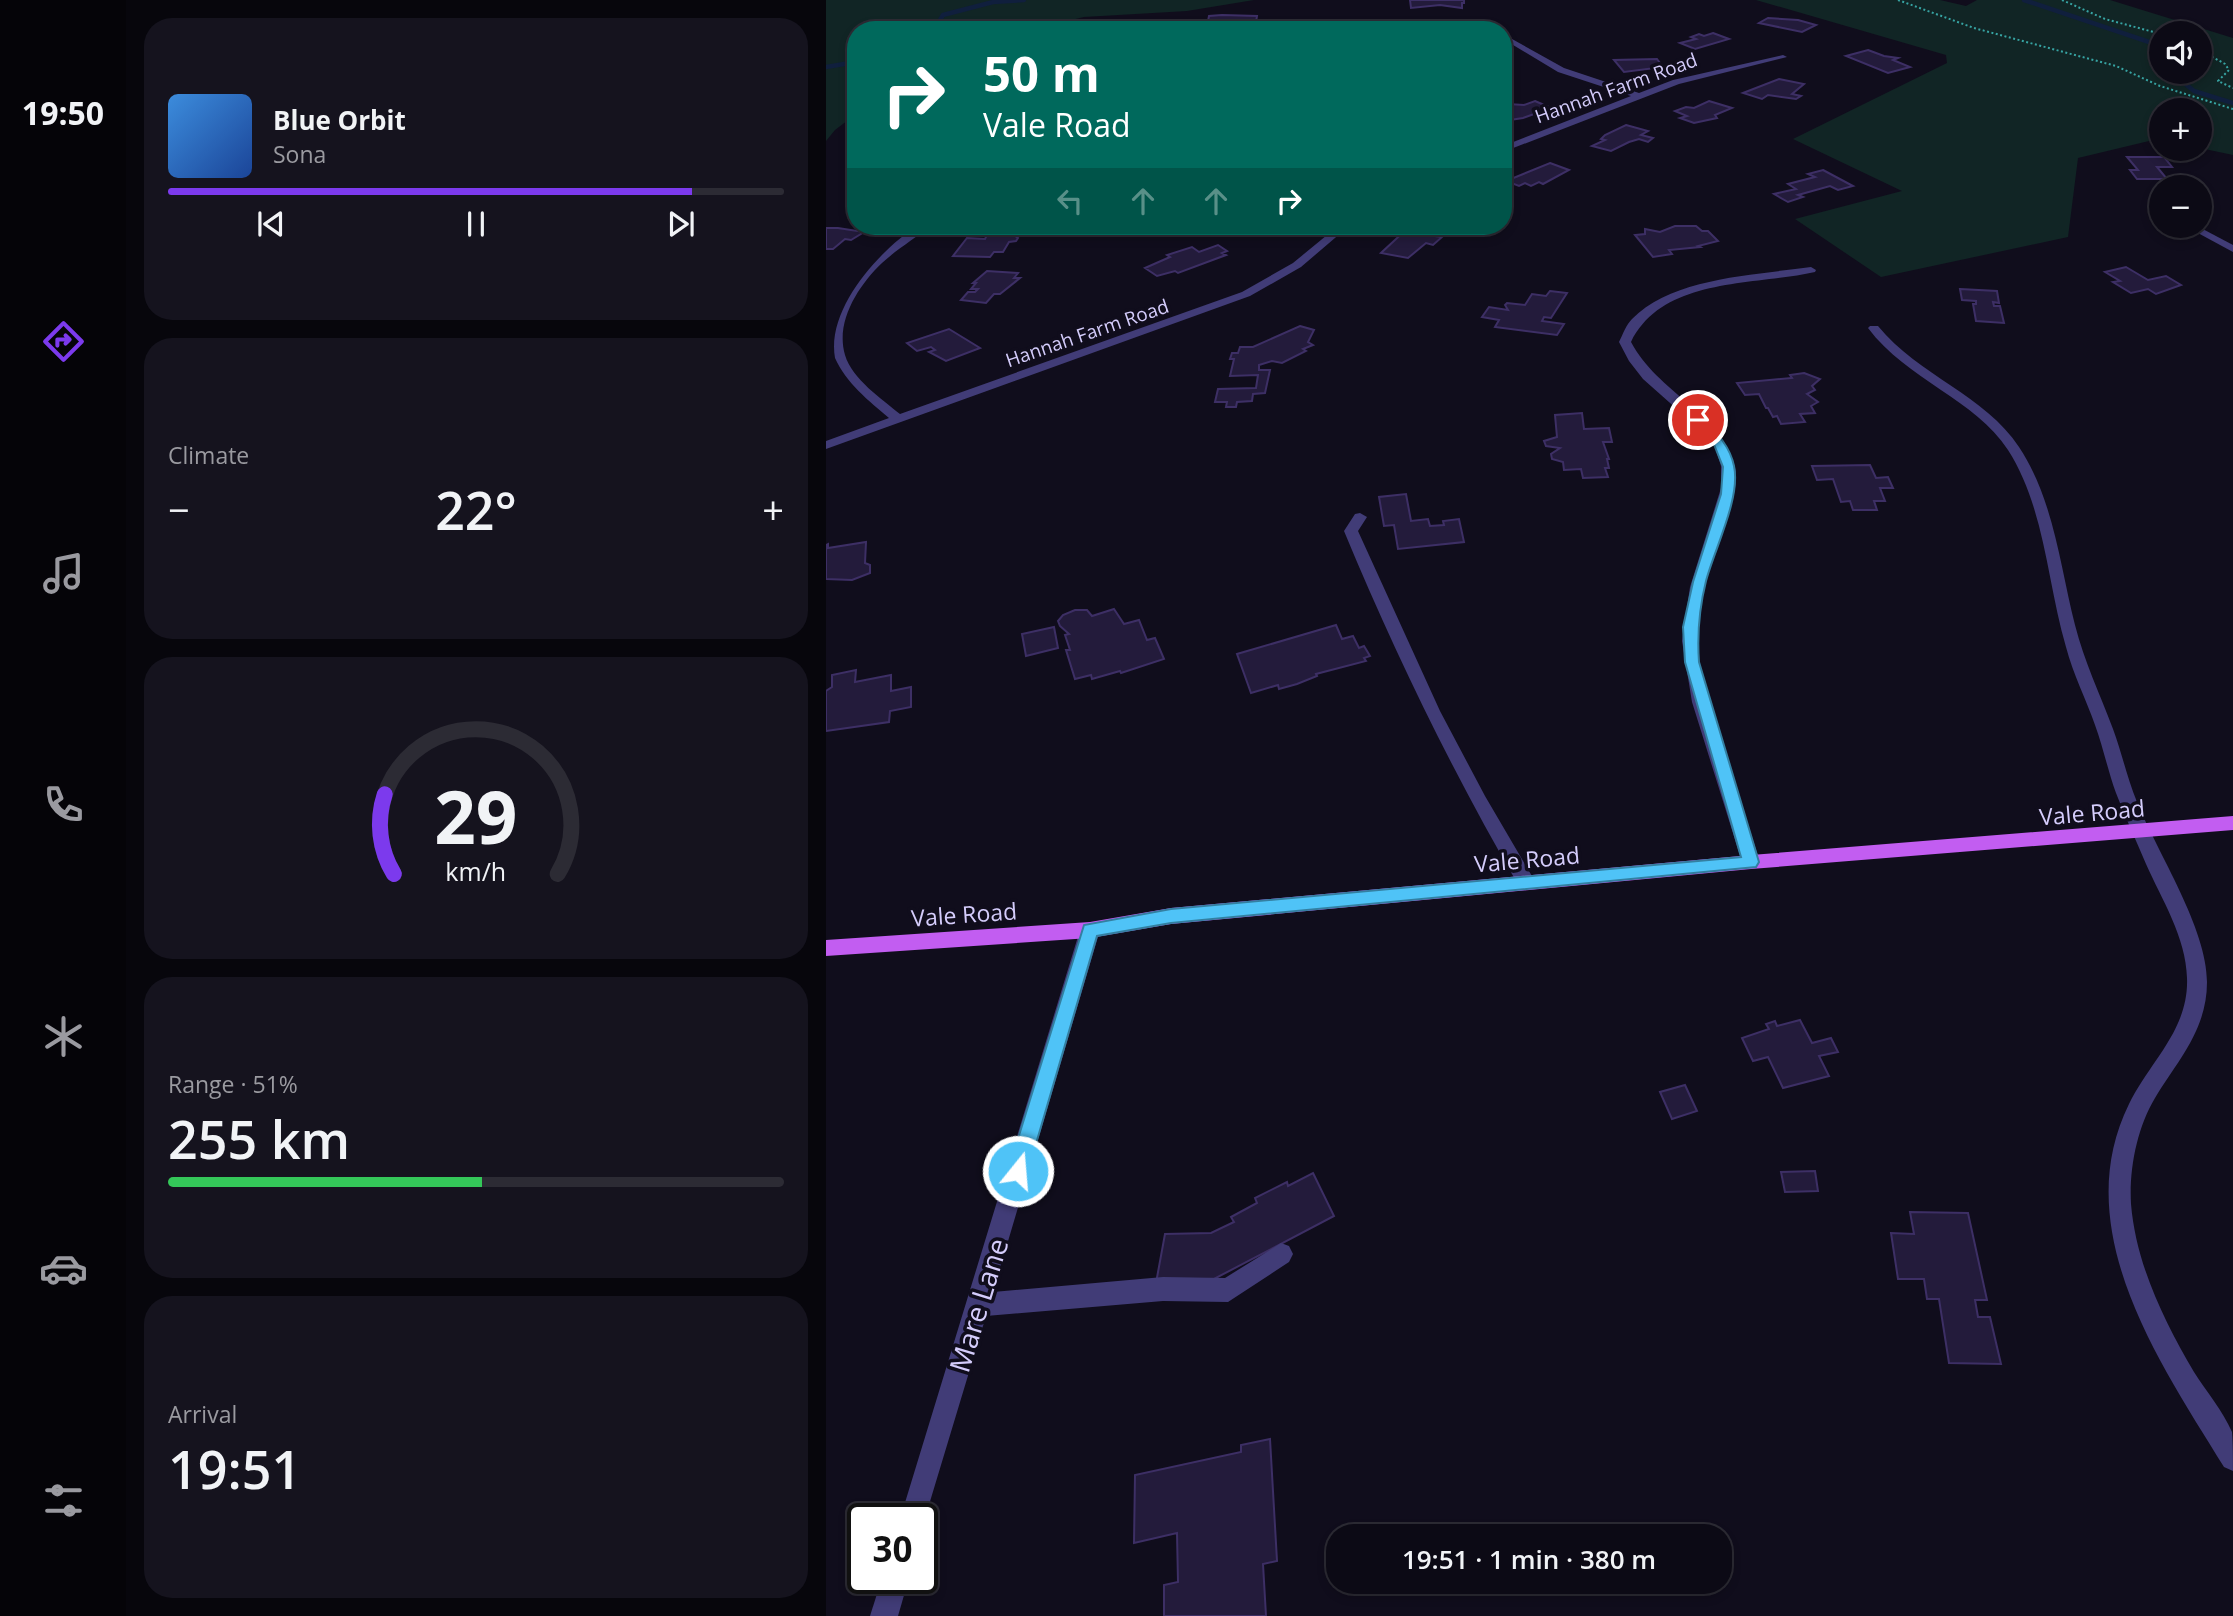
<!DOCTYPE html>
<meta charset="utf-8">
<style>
body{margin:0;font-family:"Open Sans",sans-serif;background:#15131e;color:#f1f3f6;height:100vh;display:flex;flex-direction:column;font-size:26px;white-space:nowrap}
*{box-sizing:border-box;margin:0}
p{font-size:23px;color:#9a9aa0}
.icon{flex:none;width:38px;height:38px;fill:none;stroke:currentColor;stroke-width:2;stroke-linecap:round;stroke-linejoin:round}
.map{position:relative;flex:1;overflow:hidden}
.sheet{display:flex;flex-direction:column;gap:18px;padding:18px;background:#07060c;width:700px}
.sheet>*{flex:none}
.guide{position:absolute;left:21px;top:21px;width:665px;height:214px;border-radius:28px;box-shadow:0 4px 10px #0003,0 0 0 2px #2c2b34;background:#00695c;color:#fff;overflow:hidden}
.tools{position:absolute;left:1323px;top:21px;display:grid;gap:14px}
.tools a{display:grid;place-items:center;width:63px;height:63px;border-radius:50%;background:#0c0a15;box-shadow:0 4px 10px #0003,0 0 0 2px #2c2b34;font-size:35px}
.speed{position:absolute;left:21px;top:1503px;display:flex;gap:14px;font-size:35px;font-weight:700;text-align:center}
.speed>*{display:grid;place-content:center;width:91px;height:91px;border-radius:50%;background:#0c0a15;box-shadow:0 4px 10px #0003,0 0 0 2px #2c2b34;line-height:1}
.speed .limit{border:4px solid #111;border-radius:10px;background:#fff;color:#111}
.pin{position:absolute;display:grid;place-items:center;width:60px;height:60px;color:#fff;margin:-30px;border:4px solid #fff;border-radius:50%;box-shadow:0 2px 7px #0007}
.me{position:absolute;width:77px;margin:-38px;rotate:17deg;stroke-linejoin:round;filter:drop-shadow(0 0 5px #0008)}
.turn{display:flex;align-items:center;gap:24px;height:147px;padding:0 21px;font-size:32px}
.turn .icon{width:91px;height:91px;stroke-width:2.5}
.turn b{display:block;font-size:49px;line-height:60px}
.lanes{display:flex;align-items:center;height:66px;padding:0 21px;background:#0003;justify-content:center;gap:35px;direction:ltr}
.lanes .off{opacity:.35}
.big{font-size:52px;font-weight:600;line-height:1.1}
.sheet .widget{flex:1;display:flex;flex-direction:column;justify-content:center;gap:10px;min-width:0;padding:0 24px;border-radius:28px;background:#15131e}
.sheet .dial{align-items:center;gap:0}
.dial svg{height:182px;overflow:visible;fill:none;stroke:#2c2b34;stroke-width:7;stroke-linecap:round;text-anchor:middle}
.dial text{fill:#f1f3f6;stroke:none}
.song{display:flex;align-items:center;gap:21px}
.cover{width:84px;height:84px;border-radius:10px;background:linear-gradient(135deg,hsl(210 70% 55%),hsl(220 70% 35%))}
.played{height:7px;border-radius:4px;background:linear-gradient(90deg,#7c3aed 85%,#2c2b34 85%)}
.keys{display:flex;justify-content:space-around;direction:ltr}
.heat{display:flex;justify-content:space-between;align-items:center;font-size:38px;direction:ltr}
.charge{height:10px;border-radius:5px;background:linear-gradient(90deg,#34c759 51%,#2c2b34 0)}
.trip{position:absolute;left:500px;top:1524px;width:406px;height:70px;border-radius:28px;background:#0c0a15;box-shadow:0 4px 10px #0003,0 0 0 2px #2c2b34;font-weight:600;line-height:70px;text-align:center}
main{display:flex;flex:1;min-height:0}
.dock{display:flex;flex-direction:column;width:126px;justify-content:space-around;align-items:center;background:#050408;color:#9a9aa0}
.dock .icon{width:49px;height:49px}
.dock .on{color:#7c3aed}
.dock b{font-size:32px;color:#f1f3f6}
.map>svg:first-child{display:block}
.green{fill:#112525;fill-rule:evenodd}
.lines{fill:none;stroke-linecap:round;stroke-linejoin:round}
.stream{stroke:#101f3d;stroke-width:4.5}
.building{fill:#231b3b;stroke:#3d2f65;stroke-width:2}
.path{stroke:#37a4a3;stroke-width:2;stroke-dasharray:2 2.5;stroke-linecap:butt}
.minor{fill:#413c77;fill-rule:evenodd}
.major{fill:#c25df1;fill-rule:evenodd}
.route{fill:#4fc3f7;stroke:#337fa1;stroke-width:2}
.labels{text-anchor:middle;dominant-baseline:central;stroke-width:7;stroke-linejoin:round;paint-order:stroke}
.far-street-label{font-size:19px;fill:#d4ccfb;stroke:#100d1c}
.street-label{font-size:23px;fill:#d4ccfb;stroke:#100d1c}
.near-street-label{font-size:28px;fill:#d4ccfb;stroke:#100d1c}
</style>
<main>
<nav class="dock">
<b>19:50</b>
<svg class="icon on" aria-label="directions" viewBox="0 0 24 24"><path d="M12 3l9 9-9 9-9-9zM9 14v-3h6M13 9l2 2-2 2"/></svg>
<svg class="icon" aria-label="music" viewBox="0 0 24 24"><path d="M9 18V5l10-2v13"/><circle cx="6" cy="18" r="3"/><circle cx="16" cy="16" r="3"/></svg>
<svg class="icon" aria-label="phone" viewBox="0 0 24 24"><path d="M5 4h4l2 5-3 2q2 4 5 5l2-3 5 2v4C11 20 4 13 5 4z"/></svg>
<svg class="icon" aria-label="climate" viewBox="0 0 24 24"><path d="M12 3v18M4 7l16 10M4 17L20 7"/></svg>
<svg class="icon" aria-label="car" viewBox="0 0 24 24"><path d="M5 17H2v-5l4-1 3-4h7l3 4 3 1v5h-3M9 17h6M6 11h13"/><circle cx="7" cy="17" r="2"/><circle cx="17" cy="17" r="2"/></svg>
<svg class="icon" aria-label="filters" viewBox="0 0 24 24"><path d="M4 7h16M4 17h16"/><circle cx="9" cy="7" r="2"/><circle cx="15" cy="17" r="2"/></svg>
</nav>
<section class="sheet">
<div class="widget">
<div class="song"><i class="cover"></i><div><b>Blue Orbit</b><p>Sona</p></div></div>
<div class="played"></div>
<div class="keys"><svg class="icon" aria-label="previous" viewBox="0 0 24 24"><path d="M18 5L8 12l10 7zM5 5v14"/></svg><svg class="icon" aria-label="pause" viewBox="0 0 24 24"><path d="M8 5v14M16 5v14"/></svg><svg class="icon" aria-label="next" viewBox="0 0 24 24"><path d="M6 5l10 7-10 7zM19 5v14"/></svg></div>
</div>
<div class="widget"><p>Climate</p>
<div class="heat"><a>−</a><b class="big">22°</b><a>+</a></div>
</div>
<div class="widget dial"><svg viewBox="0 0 100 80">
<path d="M14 69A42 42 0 1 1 86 69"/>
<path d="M14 69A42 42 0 0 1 10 34" stroke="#7c3aed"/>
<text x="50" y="56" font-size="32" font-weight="700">29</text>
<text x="50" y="72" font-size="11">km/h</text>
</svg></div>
<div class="widget"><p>Range · 51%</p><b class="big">255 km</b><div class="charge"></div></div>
<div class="widget"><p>Arrival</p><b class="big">19:51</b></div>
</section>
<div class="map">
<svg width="1407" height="1616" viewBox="0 0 1407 1616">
<rect width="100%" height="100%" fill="#100d1c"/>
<!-- green -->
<g class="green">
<path d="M0,0H428L361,11L258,17L203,30H30V114L9,130L0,141Z"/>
<path d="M930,0H1114L1140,6L1151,0H1284L1407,38V155L1374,148V110H1335V143L1323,141L1252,158L1242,237L1055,277L969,219L1076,191L967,139L1121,63L1120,55ZM1335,33H1374V72H1335Z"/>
</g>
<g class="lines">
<!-- stream -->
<g class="stream">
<path d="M1198,0L1335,46"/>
<path d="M108,30L117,15L167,2L198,0"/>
<path d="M0,67L24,63L30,58"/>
<path d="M1355,72L1352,78L1368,91L1407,103"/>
</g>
</g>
<!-- building -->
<g class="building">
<path d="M584,0H638V3H636V8L614,5L585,8Z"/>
<path d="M396,15L431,16L430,22L384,24L382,21L383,16Z"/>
<path d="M942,18L972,20L990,25L976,32L933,23Z"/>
<path d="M887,33L903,39L869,49L854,43L870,39L865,37L873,34L878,36Z"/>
<path d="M1042,50L1058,56L1072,58L1067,60L1084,67L1062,73L1020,56Z"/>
<path d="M831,59L837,67L798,72L788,60Z"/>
<path d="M953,79L978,84L966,94L975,96L970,99L942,95L936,99L917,93Z"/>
<path d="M709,101L725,108L697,118L677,121V107L682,104L698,105Z"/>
<path d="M883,101L906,108L889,115L891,118L868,123L854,118L861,116L849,111L860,107L868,108Z"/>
<path d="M800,125L822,131L815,135L827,138L822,142L813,139L803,142L785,151L766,146L779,140L775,139L779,135Z"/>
<path d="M1301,157H1338L1346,167H1331L1341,179H1311L1304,170H1312Z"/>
<path d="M724,163L743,170L717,184L713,182L705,186L699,183L693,186L680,181Z"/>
<path d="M997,170L1027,186L1012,190L1004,186L972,195L977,197L962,202L948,194L970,189L962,184L989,177L982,174Z"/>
<path d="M165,226H204L198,236L188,235L192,238L190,241L183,242L177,252H168L164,257L127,256L141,238L159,239L161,235H158Z"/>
<path d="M584,226L614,231L609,236L616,237L607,245L600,243L582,258L555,253Z"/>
<path d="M849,226H870L876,231H882L892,241L872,246L874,247L843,250L846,254L827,257L809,235L819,234V229L834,232Z"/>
<path d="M0,228H12L38,232L25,240L19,239L7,249H0Z"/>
<path d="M392,245L401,251L396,253L400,255L352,273L349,271L331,276L319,268L344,257L341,255L366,247L373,252Z"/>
<path d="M1300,267L1322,280L1340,276L1355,285L1330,294L1322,289L1305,293L1287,282L1294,281L1279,272Z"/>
<path d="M161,271L192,273L188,278H194L174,294H168L160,303L135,300L142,292H149L152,289H145L150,283H147Z"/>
<path d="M1134,289L1171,291L1173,303L1167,302L1168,306H1174L1178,323L1150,321L1147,304H1150V301L1136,300Z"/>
<path d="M724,291L741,293L725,318L718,317L716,321L738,324L731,335L669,327L673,320L656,317L663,307L682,310L679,305L681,303L699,305L706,294L720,296Z"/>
<path d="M474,326L488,330L482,342L487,345L477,349L480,351L456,363L446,361L433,365V370H444L439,393L427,394L426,401L411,402L410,407H400L401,402H389L392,389L430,388L432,375L404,376L408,359H404L406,353H412L414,347H427Z"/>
<path d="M123,329L154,348L120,361L103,352L109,350L105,347L91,351L81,343Z"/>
<path d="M978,373L994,379L986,386L989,390L981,394L992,402L985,406L989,413L974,414L979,422L955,424L951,416L947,417L942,408H940L933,394L919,395L911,383L966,378L964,375Z"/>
<path d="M756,413L758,429L783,428L786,442H777L783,459H781L783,468H779L782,477L757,478L755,469L738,470L737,462L726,459L725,454L734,448L720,446L718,441L731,437L729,415Z"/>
<path d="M1044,465L1050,478L1062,477L1067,488H1054L1059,501H1048L1051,510H1027L1024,501L1015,502L1007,479L991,480L986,466Z"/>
<path d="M580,494L585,521L602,519L604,526L618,525L617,521L633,519L638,542L572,549L568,525L558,526L553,497Z"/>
<path d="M40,542L39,563L44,565V573L26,580L0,579V545L2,544V548Z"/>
<path d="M288,609L298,624L313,620L321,640L329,638L338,659L295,673L294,671L266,679L265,675L249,679L240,650H244L239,635L243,634L234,626L232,621L237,615L249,610H261L266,616Z"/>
<path d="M510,625L516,639L527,636L533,648L538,646L544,656L538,658L540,661L490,674L491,676L471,684L453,689L452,685L425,693L411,654Z"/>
<path d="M228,627L232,648L200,656L196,634Z"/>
<path d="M30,670L29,682L65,675V691L85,687V707L64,711L63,722L0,731V691L6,687V675Z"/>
<path d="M974,1020L986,1043L1005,1038L1012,1052L993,1056L1003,1076L957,1088L942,1057L927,1061L916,1038L943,1029L940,1024L949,1021L951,1026Z"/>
<path d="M859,1085L871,1111L846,1119L834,1092Z"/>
<path d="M989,1171L992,1191L959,1192L955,1172Z"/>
<path d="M487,1173L508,1216L386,1280L330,1283L339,1234L385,1233L408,1222L405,1217L431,1203L429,1198L461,1182L462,1186Z"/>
<path d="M1084,1212L1142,1213L1161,1300H1149L1152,1317H1164L1175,1364L1123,1363L1113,1299H1101L1098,1279H1072L1065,1233L1088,1234Z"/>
<path d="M444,1439L451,1561L437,1564L440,1616H338V1585L352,1582L351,1533L308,1543L309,1475L415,1452V1445Z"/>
</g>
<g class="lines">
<!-- path -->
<g class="path">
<path d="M1072,0L1148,28L1290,66L1334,86L1407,109"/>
<path d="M1236,0L1279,19L1335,34"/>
<path d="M1374,50L1399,64L1403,70L1392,81L1407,88"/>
</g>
<!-- minor -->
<g class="minor">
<path d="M677,34L738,68L813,93L847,80L957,55L961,57L853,84L677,152V146L805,96L732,72L677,39Z"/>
<path d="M91,226H103C89,239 71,249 56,263C33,285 9,321 19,355C26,379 56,399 74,414L416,292L467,263L512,226H523L475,267L424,296L0,449V441L63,418C43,401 20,383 9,358C0,308 55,249 91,226Z"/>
<path d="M1359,226H1371L1407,245V252Z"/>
<path d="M985,267L990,270L989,272C927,286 837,277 805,342C831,392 896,414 909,467C914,491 899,521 891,544C883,570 874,598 872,626C868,666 883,704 895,740C908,781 921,821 934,862L931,867H919L916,862L866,702L856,641L864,587L895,488V466L889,447L879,434L817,379L803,361L793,342C797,334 800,325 806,319C847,277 930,275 985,267Z"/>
<path d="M1044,326H1052C1093,376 1159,395 1193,447C1228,500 1234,566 1249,625C1258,661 1274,694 1287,729C1296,753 1301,778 1311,802C1332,854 1381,928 1381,982C1381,1030 1352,1060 1329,1098C1311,1128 1303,1169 1305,1204C1310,1264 1338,1321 1368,1372C1380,1391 1397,1411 1406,1432C1407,1443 1407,1460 1407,1471L1398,1467C1334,1363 1241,1230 1303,1104C1324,1061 1363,1030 1361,978C1360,937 1336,900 1320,864C1310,840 1299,817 1290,793C1282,771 1277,747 1269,725C1260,699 1247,674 1240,647C1221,582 1219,508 1182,450C1149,399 1081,380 1042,328Z"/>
<path d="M534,513L541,517L532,531L614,711L659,796L710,883L708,888L701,890L694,888C627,773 569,654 518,531L529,514Z"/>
<path d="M264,922L271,925L274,930L167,1292L337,1277L399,1278L455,1243L463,1246L467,1254L463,1262L402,1302L337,1301L160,1316L96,1528V1519H74L254,930L257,925Z"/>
<path d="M56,1578H83L72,1616H44Z"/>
</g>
<!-- major -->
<path class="major" d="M1407,816V830L925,869L345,924L264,938L0,956V940L264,922L345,908L925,855Z"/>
</g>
<!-- route -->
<path class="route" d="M868,417H876C890,432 904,446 908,466C915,498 888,550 880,581C873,609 871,634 873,662L933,862L930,867L345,923L271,936L202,1171L199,1178L192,1180L185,1178L182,1171L258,925L345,909L915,857L859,662L857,627L867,582L895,494L897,467L887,442L868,422Z"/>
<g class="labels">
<!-- far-street labels -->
<g class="far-street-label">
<text transform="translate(790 88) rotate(-20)">Hannah Farm Road</text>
<text transform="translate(261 333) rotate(-19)">Hannah Farm Road</text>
</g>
<!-- street labels -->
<g class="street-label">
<text transform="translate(1266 812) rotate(-5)">Vale Road</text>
<text transform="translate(701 859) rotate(-5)">Vale Road</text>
<text transform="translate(138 914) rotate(-4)">Vale Road</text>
</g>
<!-- near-street labels -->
<g class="near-street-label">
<text transform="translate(152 1305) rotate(-73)">Mare Lane</text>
</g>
</g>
</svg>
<div class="tools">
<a><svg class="icon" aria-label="sound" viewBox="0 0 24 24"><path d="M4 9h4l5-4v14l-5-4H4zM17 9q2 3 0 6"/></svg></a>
<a>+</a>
<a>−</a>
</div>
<div class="speed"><div class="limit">30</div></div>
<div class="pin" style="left:872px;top:420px;background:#d93025"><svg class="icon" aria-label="arrive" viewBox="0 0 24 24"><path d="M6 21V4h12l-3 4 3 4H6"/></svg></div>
<svg class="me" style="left:192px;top:1171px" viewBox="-20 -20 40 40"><circle r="17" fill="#4fc3f7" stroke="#fff" stroke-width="3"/><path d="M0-11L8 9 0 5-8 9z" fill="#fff"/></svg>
<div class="trip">19:51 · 1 min · 380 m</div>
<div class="guide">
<div class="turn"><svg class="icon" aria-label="right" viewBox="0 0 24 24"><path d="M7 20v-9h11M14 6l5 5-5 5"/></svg><div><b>50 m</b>Vale Road</div></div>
<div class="lanes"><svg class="icon off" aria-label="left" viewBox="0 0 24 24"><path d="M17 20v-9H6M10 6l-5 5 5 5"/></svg><svg class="icon off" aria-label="ahead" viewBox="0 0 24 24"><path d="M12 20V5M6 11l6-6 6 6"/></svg><svg class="icon off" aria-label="ahead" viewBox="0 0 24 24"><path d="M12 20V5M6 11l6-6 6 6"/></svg><svg class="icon" aria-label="right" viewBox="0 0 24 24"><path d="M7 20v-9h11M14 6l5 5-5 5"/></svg></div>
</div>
</div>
</main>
